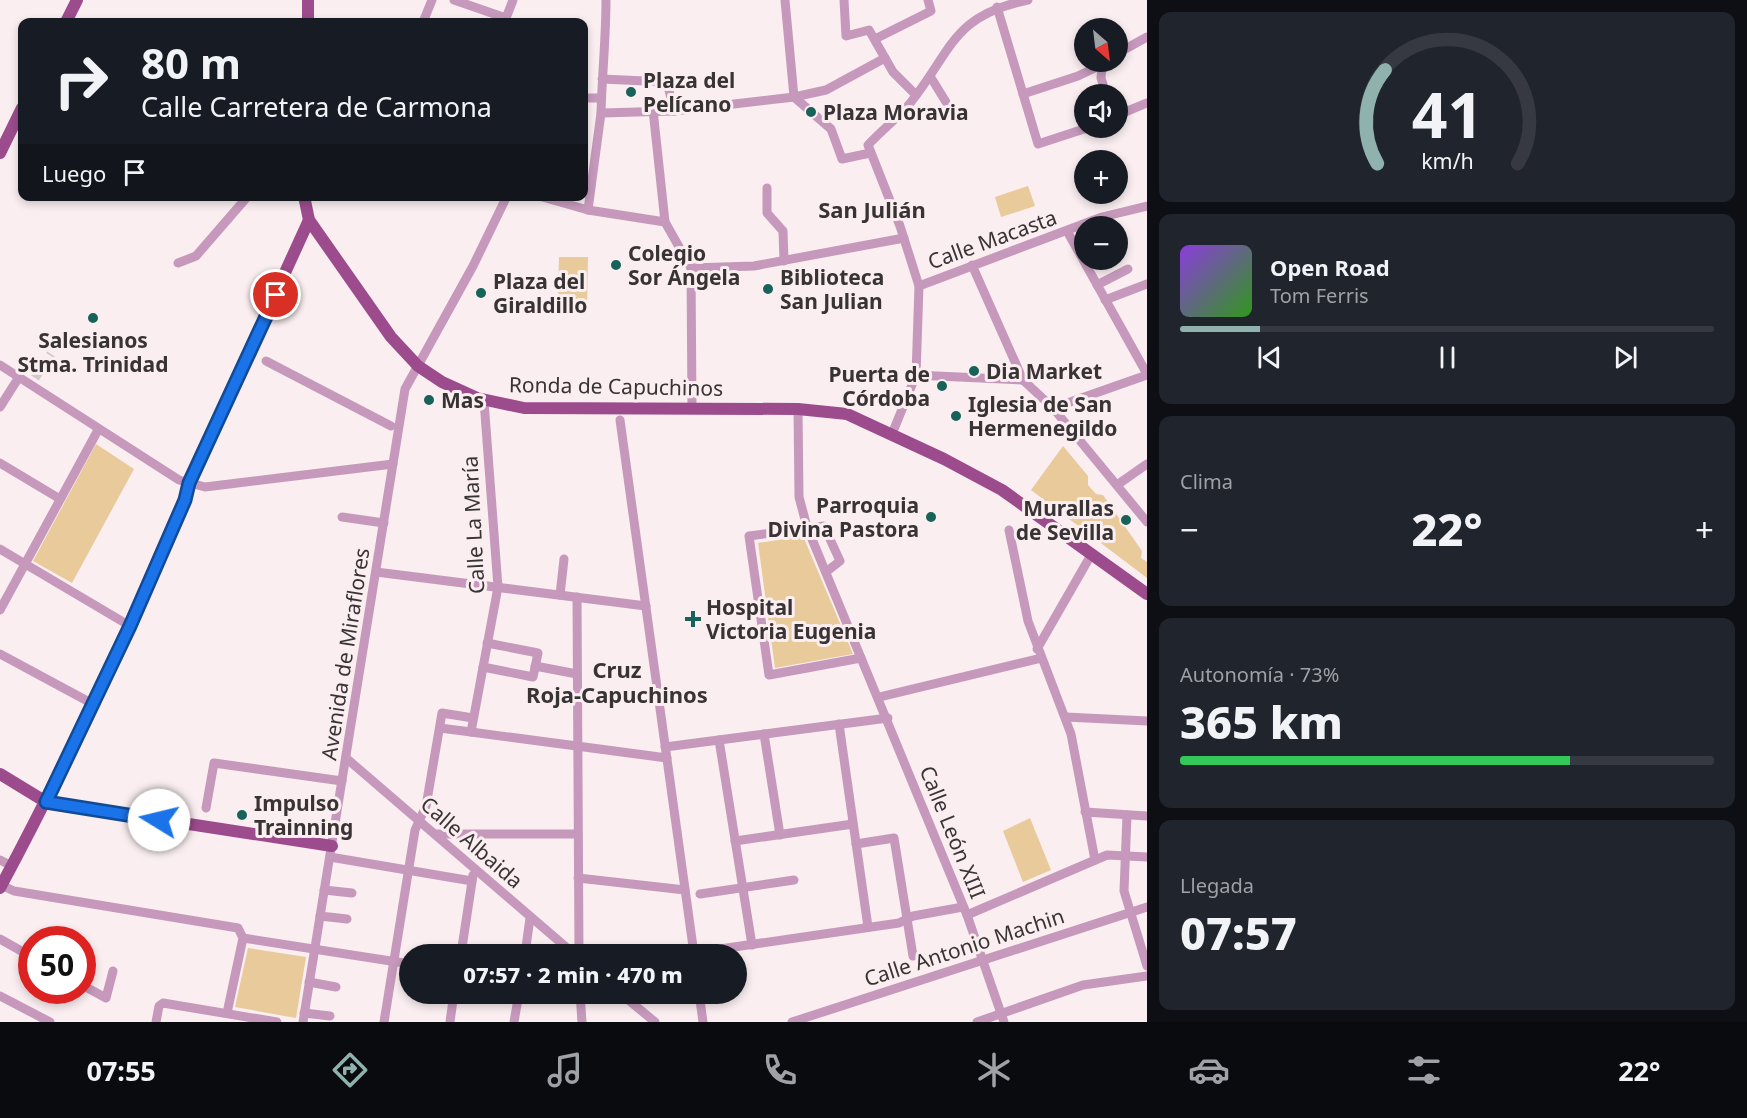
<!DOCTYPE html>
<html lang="es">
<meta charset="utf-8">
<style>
body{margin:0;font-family:"Noto Sans",sans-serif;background:#20242c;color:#f1f3f6;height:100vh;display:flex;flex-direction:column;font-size:22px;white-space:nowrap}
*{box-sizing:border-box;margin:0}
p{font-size:20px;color:#9ea1a6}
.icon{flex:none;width:33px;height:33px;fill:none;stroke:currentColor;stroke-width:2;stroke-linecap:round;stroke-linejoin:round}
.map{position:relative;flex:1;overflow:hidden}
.drawer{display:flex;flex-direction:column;gap:12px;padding:12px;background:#0d0f14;width:600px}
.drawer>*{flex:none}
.top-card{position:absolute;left:18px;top:18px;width:570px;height:183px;border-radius:12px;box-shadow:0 3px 9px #0003;background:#171b24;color:#f1f3f6;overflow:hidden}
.needle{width:39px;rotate:152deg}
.fabs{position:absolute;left:1074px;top:18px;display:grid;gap:12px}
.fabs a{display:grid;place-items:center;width:54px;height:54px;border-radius:50%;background:#171b24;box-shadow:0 3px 9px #0003;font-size:30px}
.speed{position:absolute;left:18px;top:926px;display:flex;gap:12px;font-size:30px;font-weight:700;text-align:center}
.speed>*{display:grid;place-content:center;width:78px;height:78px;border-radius:50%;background:#171b24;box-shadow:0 3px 9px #0003;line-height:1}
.speed .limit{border:9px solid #d22;background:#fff;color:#111}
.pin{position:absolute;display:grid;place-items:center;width:51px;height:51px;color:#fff;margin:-26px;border:3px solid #fff;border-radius:50%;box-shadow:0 2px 6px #0007}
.me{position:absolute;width:66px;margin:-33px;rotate:279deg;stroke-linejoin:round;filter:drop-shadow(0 0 4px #0008)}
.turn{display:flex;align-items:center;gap:21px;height:126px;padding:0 24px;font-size:27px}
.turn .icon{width:78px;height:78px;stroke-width:2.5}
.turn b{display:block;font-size:42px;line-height:51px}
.then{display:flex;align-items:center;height:57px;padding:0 24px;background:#0003;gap:12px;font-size:22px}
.big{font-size:45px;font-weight:800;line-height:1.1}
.drawer .card{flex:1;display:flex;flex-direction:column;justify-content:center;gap:9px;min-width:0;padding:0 21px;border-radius:12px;background:#20242c}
.drawer .dial{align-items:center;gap:0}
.dial svg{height:156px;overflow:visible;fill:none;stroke:#363941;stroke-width:7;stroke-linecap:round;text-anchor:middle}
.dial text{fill:#f1f3f6;stroke:none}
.song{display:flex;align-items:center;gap:18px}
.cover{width:72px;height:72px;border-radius:9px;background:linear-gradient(135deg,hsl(270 70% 55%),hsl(110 70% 35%))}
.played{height:6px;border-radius:3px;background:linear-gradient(90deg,#8fb2af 15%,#363941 15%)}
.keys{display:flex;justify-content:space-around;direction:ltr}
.heat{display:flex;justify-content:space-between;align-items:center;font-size:33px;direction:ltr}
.charge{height:9px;border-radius:4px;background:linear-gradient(90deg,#34c759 73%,#363941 0)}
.trip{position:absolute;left:399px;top:944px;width:348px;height:60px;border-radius:30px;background:#171b24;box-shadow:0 3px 9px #0003;font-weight:800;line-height:60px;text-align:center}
.menu{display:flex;height:96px;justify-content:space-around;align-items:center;background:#090b0e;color:#9ea1a6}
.menu .icon{width:42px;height:42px}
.menu .active{color:#8fb2af}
.menu b{font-size:27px;color:#f1f3f6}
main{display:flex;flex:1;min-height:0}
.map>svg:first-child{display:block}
.green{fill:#e8ca9b}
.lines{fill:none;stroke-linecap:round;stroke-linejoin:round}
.minor-tunnel{stroke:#d3c9ca;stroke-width:9;stroke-dasharray:9 4.5;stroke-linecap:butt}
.minor{stroke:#c699bc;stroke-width:9}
.major{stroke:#9c4b8d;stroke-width:12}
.route-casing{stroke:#114b97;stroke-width:15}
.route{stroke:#1a73e8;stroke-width:10}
.poi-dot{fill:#176259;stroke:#faeef0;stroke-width:2}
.labels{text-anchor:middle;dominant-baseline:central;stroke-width:6;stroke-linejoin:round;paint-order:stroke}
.poi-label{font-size:21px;font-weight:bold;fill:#383334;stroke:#faeef0;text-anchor:start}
.street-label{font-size:21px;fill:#383334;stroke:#faeef0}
.neighbourhood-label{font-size:22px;font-weight:bold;fill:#383334;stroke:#faeef0}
</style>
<main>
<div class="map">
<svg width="1147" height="1022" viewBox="0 0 1147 1022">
<rect width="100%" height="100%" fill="#faeef0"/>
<!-- green -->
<g class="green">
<path d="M1028,186L1035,206L1001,217L995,197Z"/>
<path d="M559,257H588L587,305H558Z"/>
<path d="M96,444L134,469L72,583L33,561Z"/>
<path d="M1063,446L1088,476V485L1096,494L1103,495L1142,551L1141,558L1147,562V578L1031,490Z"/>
<path d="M803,536L853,654L775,668L758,543Z"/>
<path d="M1030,818L1051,870L1023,882L1003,831Z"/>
<path d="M248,948L306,957L296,1018L235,1007Z"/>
</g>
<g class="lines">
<!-- minor-tunnel -->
<path class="minor-tunnel" d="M35,378L51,354"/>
<!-- minor -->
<g class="minor">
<path d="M454,0L506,18L513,0"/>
<path d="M785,0L794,97L831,129L842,159L870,153"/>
<path d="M844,0L846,36L869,30L893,72L916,95"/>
<path d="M997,7L1038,144L1087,128"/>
<path d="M423,22L432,0"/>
<path d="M875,39L931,11L928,0"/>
<path d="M1118,53L1147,37"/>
<path d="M1102,66L1101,78L1106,94"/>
<path d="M930,76L946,102"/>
<path d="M602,79L667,82L674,111L601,113C602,75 606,38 606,0"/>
<path d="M1023,94L1078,76L1107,62"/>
<path d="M584,98H601"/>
<path d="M653,110L665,222"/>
<path d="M674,111L794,97L826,90L885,58"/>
<path d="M1118,115L1147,103"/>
<path d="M767,188V213L783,231L784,261"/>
<path d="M539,196L588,210L665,222L691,268L692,409"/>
<path d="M588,210L601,113"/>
<path d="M1067,231L1147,374"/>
<path d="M178,263L196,256L248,196"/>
<path d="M972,265L1023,380L1053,408L1147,522"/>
<path d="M691,268L754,266L904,238"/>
<path d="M1097,285L1128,269"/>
<path d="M919,286L1102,217L1147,206"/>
<path d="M1105,300L1147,284"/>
<path d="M266,361L391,426"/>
<path d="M0,365L179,480L205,487L393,464"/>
<path d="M916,375L1023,380"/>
<path d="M0,407L19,377"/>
<path d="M1053,408L1147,375"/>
<path d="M798,409L799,497L807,527L967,915L1004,1022"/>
<path d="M620,420L694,954"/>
<path d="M892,434L916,375L919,286L900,226L868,145C882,130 898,118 911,102C953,49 953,15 1028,0"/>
<path d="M0,463L60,499"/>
<path d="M1117,485L1147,464"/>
<path d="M342,517L384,523"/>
<path d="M1009,530L1028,621L1071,734L1095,860"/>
<path d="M0,549L130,626"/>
<path d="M376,572L646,606"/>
<path d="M826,572L840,561L824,526L749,536L769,675L861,658"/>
<path d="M560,595L564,559"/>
<path d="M577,597L579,954"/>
<path d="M0,610L98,430"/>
<path d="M1037,649L1091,555"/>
<path d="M0,654L93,704"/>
<path d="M535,666L577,674"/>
<path d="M483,667L533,677L538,653L487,643"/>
<path d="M879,697L1041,658"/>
<path d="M1066,717L1147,721"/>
<path d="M839,724L868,927"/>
<path d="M440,728L471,732L498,587L484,401"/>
<path d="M471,732L667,758"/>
<path d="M764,734L780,835"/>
<path d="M719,740L752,945"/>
<path d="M665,747L888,718"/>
<path d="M346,758L574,954"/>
<path d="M206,808L214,763L342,781"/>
<path d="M1085,812L1147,816"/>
<path d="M1127,815L1124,891L1147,966"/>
<path d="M436,834H578"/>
<path d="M735,841L853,824"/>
<path d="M856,844L894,838L913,956"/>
<path d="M330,857L472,881"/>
<path d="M0,860L12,866"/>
<path d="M578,878L685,890"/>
<path d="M1,885L14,891L238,928L243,938L410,964"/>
<path d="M324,890L352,893"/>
<path d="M700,894L794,880"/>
<path d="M967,915L1107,855L1147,857"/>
<path d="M320,916L347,919"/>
<path d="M0,939L32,957"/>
<path d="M693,953L899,923L913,916L963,907"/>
<path d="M461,954L473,875"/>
<path d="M525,954L530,918"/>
<path d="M309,982L336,987"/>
<path d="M82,985L106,998L113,971"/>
<path d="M580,993L582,1022"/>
<path d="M620,993L655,1022"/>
<path d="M699,993L703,1022"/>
<path d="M0,996L50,1022"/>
<path d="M227,1013L243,938"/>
<path d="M304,1013L330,1016"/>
<path d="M156,1022L159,1006L163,1003L277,1022"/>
<path d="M303,1022L405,389L473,266L507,196"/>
<path d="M384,1022L415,830L426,806L442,713L473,718"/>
<path d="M450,1022L454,993"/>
<path d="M514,1022L519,993"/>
<path d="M792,1022L1147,907"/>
<path d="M977,1022L1083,985L1147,976"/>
</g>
<!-- major -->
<g class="major">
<path d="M66,22L77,0"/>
<path d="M308,22V0"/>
<path d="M0,153L22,108"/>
<path d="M304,196L309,220L391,337L418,366L442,382L477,398L524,408L798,409L847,414L944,459L1002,490L1147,594"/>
<path d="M0,774L46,802L332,846"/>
<path d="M0,888C68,761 128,632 185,500L189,483L309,220"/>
</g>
</g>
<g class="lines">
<!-- route casing -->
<g class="route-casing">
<path id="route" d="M159,820L46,802L130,626L185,500L189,483L276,295"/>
</g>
<!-- route -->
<use href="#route" class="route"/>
</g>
<!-- markers -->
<g class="poi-dot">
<circle cx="631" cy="92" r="6"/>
<circle cx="811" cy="112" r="6"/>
<circle cx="616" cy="265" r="6"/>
<circle cx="768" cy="289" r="6"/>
<circle cx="481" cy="293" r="6"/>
<circle cx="93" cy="318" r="6"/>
<circle cx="974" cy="371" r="6"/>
<circle cx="942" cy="386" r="6"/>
<circle cx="429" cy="400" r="6"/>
<circle cx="956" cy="416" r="6"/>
<circle cx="931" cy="517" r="6"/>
<circle cx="1126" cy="520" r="6"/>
<path d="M690 610h6v6h6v6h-6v6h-6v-6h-6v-6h6z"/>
<circle cx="242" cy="815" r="6"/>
</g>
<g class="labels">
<!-- poi labels -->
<g class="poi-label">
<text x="643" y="80">Plaza del<tspan x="643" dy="24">Pelícano</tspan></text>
<text x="823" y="112">Plaza Moravia</text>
<text x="628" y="253">Colegio<tspan x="628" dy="24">Sor Ángela</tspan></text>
<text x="780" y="277">Biblioteca<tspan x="780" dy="24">San Julian</tspan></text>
<text x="493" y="281">Plaza del<tspan x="493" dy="24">Giraldillo</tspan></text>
<text x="93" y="340" text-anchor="middle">Salesianos<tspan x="93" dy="24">Stma. Trinidad</tspan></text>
<text x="986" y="371">Dia Market</text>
<text x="930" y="374" text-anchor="end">Puerta de<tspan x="930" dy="24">Córdoba</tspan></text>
<text x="441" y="400">Mas</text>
<text x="968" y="404">Iglesia de San<tspan x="968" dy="24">Hermenegildo</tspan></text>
<text x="919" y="505" text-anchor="end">Parroquia<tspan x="919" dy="24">Divina Pastora</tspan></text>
<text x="1114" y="508" text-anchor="end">Murallas<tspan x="1114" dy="24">de Sevilla</tspan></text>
<text x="706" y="607">Hospital<tspan x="706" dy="24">Victoria Eugenia</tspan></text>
<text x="254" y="803">Impulso<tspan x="254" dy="24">Trainning</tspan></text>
</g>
<!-- street labels -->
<g class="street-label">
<text transform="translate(992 239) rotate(-20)">Calle Macasta</text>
<text transform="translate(616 386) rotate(1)">Ronda de Capuchinos</text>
<text transform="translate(473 525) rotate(-93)">Calle La María</text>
<text transform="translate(345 654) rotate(-81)">Avenida de Miraflores</text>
<text transform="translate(953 832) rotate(68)">Calle León XIII</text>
<text transform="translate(472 842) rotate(41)">Calle Albaida</text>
<text transform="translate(964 947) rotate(-18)">Calle Antonio Machin</text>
</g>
<!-- neighbourhood labels -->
<g class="neighbourhood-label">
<text x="872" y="209">San Julián</text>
<text x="617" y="669">Cruz<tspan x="617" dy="25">Roja-Capuchinos</tspan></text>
</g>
</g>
</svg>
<div class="fabs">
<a><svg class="needle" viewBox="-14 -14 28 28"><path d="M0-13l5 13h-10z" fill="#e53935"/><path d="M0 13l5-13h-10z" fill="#9ea1a6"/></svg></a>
<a><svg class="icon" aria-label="sound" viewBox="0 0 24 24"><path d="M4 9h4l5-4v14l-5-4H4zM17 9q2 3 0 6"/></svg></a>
<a>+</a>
<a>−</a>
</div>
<div class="speed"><div class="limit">50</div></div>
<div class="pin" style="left:276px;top:295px;background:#d93025"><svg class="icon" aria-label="arrive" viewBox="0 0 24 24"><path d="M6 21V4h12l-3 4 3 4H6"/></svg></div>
<svg class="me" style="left:159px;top:820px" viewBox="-20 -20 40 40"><circle r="19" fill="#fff"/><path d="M0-13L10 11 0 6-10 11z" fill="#1a73e8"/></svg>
<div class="trip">07:57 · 2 min · 470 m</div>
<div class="top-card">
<div class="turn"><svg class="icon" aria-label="right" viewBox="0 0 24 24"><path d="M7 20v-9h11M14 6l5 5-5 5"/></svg><div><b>80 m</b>Calle Carretera de Carmona</div></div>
<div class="then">Luego<svg class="icon" aria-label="arrive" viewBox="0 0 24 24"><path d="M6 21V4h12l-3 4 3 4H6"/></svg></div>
</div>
</div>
<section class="drawer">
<div class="card dial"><svg viewBox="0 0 100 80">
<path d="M14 69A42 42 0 1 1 86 69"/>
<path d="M14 69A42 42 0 0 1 18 21" stroke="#8fb2af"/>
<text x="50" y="56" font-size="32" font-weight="700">41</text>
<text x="50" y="72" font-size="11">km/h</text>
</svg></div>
<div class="card">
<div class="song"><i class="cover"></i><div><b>Open Road</b><p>Tom Ferris</p></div></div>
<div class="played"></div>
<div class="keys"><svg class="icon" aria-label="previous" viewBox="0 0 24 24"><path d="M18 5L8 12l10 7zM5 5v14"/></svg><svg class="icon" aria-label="pause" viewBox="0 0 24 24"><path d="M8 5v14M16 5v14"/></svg><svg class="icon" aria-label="next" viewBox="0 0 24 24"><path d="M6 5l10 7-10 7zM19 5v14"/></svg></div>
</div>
<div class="card"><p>Clima</p>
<div class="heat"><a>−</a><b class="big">22°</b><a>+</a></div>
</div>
<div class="card"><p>Autonomía · 73%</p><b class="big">365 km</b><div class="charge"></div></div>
<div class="card"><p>Llegada</p><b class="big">07:57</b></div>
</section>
</main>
<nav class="menu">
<b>07:55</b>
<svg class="icon active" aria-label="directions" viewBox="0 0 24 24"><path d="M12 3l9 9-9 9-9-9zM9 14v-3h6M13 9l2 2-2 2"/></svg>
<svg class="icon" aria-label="music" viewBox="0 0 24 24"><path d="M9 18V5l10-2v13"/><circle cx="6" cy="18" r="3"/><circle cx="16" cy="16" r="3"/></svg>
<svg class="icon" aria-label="phone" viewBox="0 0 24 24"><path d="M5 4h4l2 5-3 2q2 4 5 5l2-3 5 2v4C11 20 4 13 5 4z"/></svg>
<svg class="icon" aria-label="climate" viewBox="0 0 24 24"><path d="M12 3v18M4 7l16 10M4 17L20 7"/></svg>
<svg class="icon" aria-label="car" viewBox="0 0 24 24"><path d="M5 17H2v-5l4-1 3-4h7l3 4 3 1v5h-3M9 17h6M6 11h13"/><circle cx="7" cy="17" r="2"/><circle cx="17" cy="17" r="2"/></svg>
<svg class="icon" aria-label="filters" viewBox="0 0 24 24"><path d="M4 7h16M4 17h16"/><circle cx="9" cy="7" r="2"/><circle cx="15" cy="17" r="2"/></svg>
<b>22°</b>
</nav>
